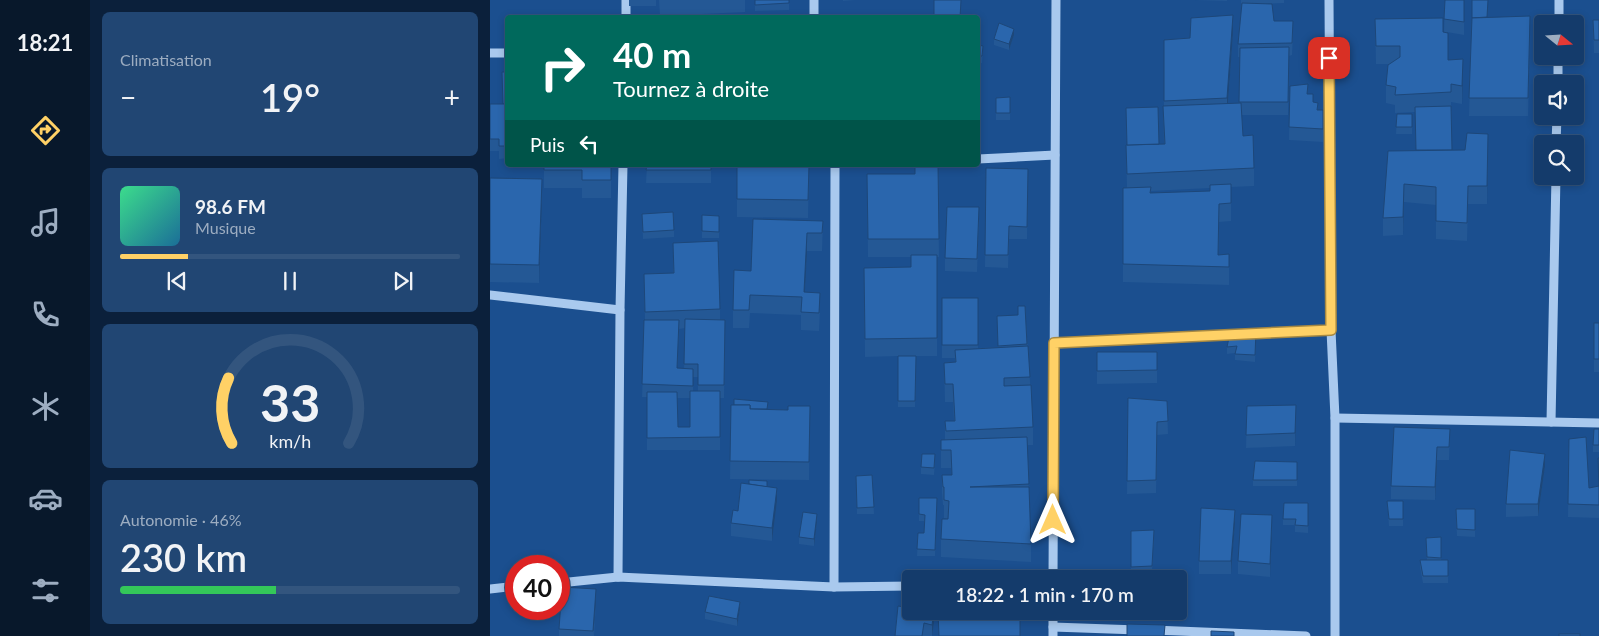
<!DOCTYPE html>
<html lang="fr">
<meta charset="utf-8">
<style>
body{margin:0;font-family:Lato,sans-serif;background:#214673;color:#f1f3f6;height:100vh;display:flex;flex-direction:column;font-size:19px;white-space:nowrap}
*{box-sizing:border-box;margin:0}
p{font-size:16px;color:#9dadc1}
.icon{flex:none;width:28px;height:28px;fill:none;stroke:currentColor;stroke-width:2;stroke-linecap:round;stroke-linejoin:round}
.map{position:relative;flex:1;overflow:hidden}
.sheet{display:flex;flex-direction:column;gap:12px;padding:12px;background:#0b203b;width:400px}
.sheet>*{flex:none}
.top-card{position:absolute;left:15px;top:15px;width:475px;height:152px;border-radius:5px;box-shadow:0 2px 8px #0003,0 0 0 1px #33557e;background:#00695c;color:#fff;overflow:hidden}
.needle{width:32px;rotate:108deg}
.fabs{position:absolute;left:1044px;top:15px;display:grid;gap:10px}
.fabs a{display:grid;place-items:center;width:50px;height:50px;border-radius:5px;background:#143b6b;box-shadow:0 2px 8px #0003,0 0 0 1px #33557e;font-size:25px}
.speed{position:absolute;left:15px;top:555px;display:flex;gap:10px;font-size:25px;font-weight:700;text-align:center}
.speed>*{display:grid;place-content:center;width:65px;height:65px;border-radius:50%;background:#143b6b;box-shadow:0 2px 8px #0003,0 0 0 1px #33557e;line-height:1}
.speed .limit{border:8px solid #d22;background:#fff;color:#111}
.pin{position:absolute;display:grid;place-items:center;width:42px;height:42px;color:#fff;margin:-21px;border-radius:10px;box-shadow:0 2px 8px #0006}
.me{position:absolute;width:55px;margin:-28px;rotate:0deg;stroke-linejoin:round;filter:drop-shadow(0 0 4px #0008)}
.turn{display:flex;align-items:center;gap:18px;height:105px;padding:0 25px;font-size:22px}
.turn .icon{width:65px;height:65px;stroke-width:2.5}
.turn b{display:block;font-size:35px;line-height:42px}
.then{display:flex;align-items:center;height:48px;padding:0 25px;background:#0003;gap:10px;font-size:19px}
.big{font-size:38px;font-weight:600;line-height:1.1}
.sheet .widget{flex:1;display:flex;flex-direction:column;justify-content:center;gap:8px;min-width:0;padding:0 18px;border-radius:8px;background:#214673}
.sheet .dial{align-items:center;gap:0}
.dial svg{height:130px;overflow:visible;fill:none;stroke:#33557e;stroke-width:7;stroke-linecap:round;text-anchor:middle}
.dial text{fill:#f1f3f6;stroke:none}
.song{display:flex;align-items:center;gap:15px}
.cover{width:60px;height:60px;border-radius:8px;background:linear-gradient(135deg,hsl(150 70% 55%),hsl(200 70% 35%))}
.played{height:5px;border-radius:2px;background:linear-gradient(90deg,#ffd166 20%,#33557e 20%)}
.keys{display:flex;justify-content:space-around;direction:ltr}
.heat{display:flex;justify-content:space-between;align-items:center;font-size:28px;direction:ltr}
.charge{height:8px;border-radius:4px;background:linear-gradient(90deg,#34c759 46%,#33557e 0)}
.trip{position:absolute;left:412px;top:570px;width:285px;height:50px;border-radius:5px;background:#143b6b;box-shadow:0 2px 8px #0003,0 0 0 1px #33557e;font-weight:600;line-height:50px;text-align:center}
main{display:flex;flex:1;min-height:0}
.tab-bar{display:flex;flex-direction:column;width:90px;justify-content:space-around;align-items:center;background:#08182b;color:#9dadc1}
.tab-bar .icon{width:35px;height:35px}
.tab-bar .on{color:#ffd166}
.tab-bar b{font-size:22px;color:#f1f3f6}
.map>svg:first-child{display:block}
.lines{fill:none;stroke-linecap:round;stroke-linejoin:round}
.minor{stroke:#a9c9ee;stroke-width:9}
.wall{fill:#245895;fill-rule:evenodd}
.shaded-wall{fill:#1d4779}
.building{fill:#2a66ad;stroke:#1d4779}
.route-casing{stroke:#a68842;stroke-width:12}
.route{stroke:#ffd166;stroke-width:9}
</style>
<main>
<nav class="tab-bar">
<b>18:21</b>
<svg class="icon on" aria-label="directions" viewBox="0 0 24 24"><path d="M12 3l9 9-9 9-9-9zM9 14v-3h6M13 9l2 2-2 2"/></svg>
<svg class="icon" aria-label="music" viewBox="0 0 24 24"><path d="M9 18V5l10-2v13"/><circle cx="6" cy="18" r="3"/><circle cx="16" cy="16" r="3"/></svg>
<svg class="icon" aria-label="phone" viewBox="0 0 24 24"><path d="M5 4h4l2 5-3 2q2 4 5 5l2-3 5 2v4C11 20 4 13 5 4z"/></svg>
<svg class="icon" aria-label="climate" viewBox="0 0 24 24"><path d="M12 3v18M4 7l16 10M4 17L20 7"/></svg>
<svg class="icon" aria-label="car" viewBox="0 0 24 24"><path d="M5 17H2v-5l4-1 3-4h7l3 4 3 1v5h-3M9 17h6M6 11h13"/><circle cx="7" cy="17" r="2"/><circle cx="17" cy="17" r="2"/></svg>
<svg class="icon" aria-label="filters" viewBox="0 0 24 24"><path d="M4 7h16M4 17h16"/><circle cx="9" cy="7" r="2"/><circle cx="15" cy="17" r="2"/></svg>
</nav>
<section class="sheet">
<div class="widget"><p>Climatisation</p>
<div class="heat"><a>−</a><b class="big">19°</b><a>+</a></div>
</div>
<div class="widget">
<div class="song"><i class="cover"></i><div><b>98.6 FM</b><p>Musique</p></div></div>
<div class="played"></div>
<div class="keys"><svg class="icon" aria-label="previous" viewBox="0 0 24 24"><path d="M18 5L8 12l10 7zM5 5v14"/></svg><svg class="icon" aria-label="pause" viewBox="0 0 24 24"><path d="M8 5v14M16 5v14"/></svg><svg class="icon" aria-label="next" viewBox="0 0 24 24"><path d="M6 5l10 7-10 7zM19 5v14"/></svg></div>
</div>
<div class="widget dial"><svg viewBox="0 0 100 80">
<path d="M14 69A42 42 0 1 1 86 69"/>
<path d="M14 69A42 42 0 0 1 12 29" stroke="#ffd166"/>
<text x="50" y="56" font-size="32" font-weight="700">33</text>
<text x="50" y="72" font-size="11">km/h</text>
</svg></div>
<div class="widget"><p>Autonomie · 46%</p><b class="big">230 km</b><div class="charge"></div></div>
</section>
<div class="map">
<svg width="1109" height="636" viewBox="0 0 1109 636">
<rect width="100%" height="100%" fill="#1b4f8f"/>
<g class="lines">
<!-- minor -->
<g class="minor">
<path d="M136,0V18"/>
<path d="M324,0V18"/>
<path d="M839,0L841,330L845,418V636"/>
<path d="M1069,24V0"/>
<path d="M0,53H18"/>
<path d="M1068,84V56"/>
<path d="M1066,144L1067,116"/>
<path d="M488,159L565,155"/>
<path d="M0,295L130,310"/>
<path d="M564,343L841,330"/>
<path d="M845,418L1109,423"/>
<path d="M1061,422L1066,176"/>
<path d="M128,577L130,310L133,165"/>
<path d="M563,579L566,0"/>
<path d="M69,583L128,577L344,587L421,586"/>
<path d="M344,587L345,165"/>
<path d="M0,589L26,586"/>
<path d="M563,611V636"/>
<path d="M563,627L648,630"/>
<path d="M663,630L816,636"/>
</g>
</g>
<!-- wall -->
<g class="wall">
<rect x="139" y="0" width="27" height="6"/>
<path d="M169,0H255V12L170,16Z"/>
<path d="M265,0H299V10L265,11Z"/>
<path d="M353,0H365L353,1Z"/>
<path d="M705,0H737V1Z"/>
<path d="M751,0H794V3L765,4L784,21L803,33L802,55L799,56L798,115H752L753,136L764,168V186L741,187V221L729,222L728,255L739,254V285L633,282V188H637L636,145L674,144L673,106H674V40L743,33L738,104L749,103L750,57H748V44L752,4H751ZM720,188V191L661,193V191Z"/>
<path d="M955,0H974V35L957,32L958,60L973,77L972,104L961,102L962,150L998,152L997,204H978L977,241L946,239V205L914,202L913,235L893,236V218L926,151L925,112L905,113V105L896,103V85L899,64H886L885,19L954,32Z"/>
<path d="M997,17L1040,34L1038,116H979L982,18Z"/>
<path d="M1103,20H1109V53H1104Z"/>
<path d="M524,35L519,50L504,45V39Z"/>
<path d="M488,45L493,46L492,63H488Z"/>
<path d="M12,72H18V158L9,159V151H0V104H13Z"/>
<path d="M800,86L818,94L828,110H833V142L799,140Z"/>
<path d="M520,97V120H506V98Z"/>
<path d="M907,114H922V134H906Z"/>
<path d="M54,165L121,167V198H92V188H54Z"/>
<path d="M157,165H221V183H156Z"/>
<path d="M247,165H319L318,218L247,217Z"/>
<path d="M448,165L449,257H447V356H426L425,407H408V356L375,357L374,268L421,267V257H378L377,174H425Z"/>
<path d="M496,168L538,169L537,239H519L518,268L495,267Z"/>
<path d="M0,178L52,197L49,283L0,282Z"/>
<path d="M152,214L184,230V237L153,239Z"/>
<path d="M212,215L229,216V238H212Z"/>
<path d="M489,220L487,272L455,271V258Z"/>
<path d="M333,221L332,251H317L315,292L330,311L329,331L311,330V315L260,313L259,328H243V310L261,271Z"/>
<path d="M183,243L230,309V320L235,333L234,398H230V450H157V397H152L155,320L154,274L183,273ZM195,328L194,368H187L189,329ZM203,377H208V391H203ZM187,398H200V427H188Z"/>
<path d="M452,298H488V348L508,347L507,316L528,315V306H535L543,427V445H537L541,544V562L451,557V539L458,519L454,518V505H453L452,493V475H462L461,468H451V440H455V421H464L463,402H455L454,363L465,362V358H452Z"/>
<rect x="1104" y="323" width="5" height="49"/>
<path d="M766,331L765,362L745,360V353L737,354V347Z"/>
<path d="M607,352H667V383L607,384Z"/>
<path d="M638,398L677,401L678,434L667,435L666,493L637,494Z"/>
<path d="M241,405L278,409L298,410L320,406L319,480L240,479Z"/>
<path d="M757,406L806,418L805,446L756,448Z"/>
<path d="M960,429L959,460H947L945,500L901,499V486Z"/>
<path d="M1109,429V452H1103V445Z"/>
<path d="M1079,439L1099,488L1108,486L1109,458V518L1078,517Z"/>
<path d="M445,461L444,475L431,474V467Z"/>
<path d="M807,462V486H763V480Z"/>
<path d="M1055,466L1048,516L1016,517V504Z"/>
<path d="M382,475L384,514H367L366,476Z"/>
<path d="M277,487L287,501L282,541L241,536V523L248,511Z"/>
<path d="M429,498H447L445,556H427L428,533H434V521H429Z"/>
<path d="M897,501H913V526H899Z"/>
<path d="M818,503V533L805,532V525H793V519Z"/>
<path d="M985,509V537L967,536L966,515Z"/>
<path d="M327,521L324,546L309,544V537Z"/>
<path d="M745,523L741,574H709V561Z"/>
<path d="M782,527L780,577L748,574V561Z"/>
<path d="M664,530L662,572L641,573V531Z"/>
<path d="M951,537V560H958V583H933L930,567V560H937L936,538Z"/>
<path d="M106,602L104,636H69V629Z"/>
<path d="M408,606L444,623L442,636H405Z"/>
<path d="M250,609L247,626L215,619V612Z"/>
</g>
<!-- shaded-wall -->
<g class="shaded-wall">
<path d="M743,15V33L737,116V98Z"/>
<path d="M524,29V35L519,50V44Z"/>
<path d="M973,59V77L972,104V86Z"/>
<path d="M998,134V152L997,204V186Z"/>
<path d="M52,179V197L49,283V265Z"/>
<path d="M914,184V202L913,235V217Z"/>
<path d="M317,233V251L314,310V292Z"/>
<path d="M806,405V418L805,446V433Z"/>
<path d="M947,447V460L945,500V487Z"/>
<path d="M1055,454V466L1048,516V504Z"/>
<path d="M287,488V501L282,541V528Z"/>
<path d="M745,510V523L741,574V561Z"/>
<path d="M327,514V521L324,546V539Z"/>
<path d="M782,515V527L780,577V564Z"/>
<path d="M106,589V602L103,636Z"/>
<path d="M250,602V609L247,626V619Z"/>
<path d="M444,611V623L442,636V625Z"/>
</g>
<!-- building -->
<g class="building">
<path d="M265,0H299V3L265,5Z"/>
<path d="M444,0H471L470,18H444Z"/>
<path d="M955,0H974V22L954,19Z"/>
<path d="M982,0H998L997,17L982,18Z"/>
<path d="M752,3L782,4L784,21H803L802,43L748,44Z"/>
<path d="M743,15L737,98L674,101V40L700,38L701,18Z"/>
<path d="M1040,16L1038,98H979L982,18Z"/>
<path d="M953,18V32L958,33V60L973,59L972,86L961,84V92L905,95L906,87L896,85L898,65L910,57V46H886L885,19Z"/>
<path d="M1103,20H1109V40H1104Z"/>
<path d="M509,23L524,29L519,44L504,39Z"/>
<path d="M488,45L493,46L492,56H488Z"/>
<path d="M799,47L798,102H749L750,48Z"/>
<path d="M12,72H18V104H13Z"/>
<path d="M818,84L817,94H823V102L828,103L827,110H833V129L799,127L800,86Z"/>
<path d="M520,97V113H506V98Z"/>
<path d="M751,103L753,136L763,135L764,168L637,174L636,145L675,144L673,106Z"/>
<path d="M0,104H18V146H9V139H0Z"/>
<path d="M961,106L962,150H926L925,107Z"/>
<path d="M668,107L669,144L637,145L636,108Z"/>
<path d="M907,114H922V127H906Z"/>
<path d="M977,133L998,134L997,186H978L977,223L946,221V187L914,184L913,217L893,218L898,151L975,150Z"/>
<path d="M54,165H111V167H121V180H92V170H54Z"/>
<path d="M157,165H221V170H156Z"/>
<path d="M247,165H319L318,200L247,199Z"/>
<path d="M425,165H448L449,239H378L377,174H425Z"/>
<path d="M496,168L538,169L537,227L519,226L518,255H495Z"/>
<path d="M0,178L52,179L49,265L0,264Z"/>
<path d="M741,184V203L729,204L728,255L739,254V267L633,264V188L661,187L660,193L720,191V185Z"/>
<path d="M457,207H489L487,259L455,258Z"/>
<path d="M183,212L184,230L153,232L152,214Z"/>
<path d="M212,215L229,216V232L212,231Z"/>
<path d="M263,219L333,221L332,233H317L314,292L330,293L329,313L311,312L312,297L260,295L259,310H243L244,270L261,271Z"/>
<path d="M228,241L230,309L155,312L154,274L184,273L183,243Z"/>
<path d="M421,255H447V338L375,339L374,268L421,267Z"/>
<rect x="452" y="298" width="36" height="47"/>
<path d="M528,306H535L537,344L508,346L507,316L528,315Z"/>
<path d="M195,319L235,320L234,385H208V364H194Z"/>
<path d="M154,320H189L187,368L203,369V386L152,384Z"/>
<rect x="1104" y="323" width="5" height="36"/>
<path d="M766,331L765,355L745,354L747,346L737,347L740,333Z"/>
<path d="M538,346L540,377L514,378V386L541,385L543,427L456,431L455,421H465L463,384H455L454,363L466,362L465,350Z"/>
<path d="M607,352H667V370L607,371Z"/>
<path d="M408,356H426L425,401H408Z"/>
<path d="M200,391H230V437L157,438V392H187L188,427H200Z"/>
<path d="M638,398L677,401L678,421L667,422L666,480L637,481Z"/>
<path d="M244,399L278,402L277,409H260V405H244Z"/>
<path d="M241,405H260V409L298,410V406H320L319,462L240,461Z"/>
<path d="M806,405L805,433L756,435L757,406Z"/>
<path d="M904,427L960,429L959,447H947L945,487L901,486Z"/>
<path d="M1104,429H1109V445H1103Z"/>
<path d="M537,437L539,484L480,487H539L541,544L451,539L452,519H458L459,501L454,500V487H453L452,475H462L461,450H451V440Z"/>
<path d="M1096,437L1099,488L1109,486L1108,458H1109V505L1078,504L1079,439Z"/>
<path d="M1020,450L1055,454L1048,504H1016Z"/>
<path d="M432,454H445L444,468L431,467Z"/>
<path d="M765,461L807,462V480H763Z"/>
<path d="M382,475L384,507L367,508L366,476Z"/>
<path d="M259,480L277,481V487L259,484Z"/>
<path d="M251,483L287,488L282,528L241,523L243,510L248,511Z"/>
<path d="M429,498H447L445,550L427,549L428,533H434L435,515L429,514Z"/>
<path d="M897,501H913V519H899Z"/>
<path d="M794,503H818V526L805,525L806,519H793Z"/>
<path d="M711,508L745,510L741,561H709Z"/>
<path d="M966,509H985V530L967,529Z"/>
<path d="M313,512L327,514L324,539L309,537Z"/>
<path d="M751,514L782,515L780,564L748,561Z"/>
<path d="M664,530L662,566L641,567V531Z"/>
<path d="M951,537V558L937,557L936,538Z"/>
<path d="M930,560H958V576H933Z"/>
<path d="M72,587L106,589L103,631L69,629Z"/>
<path d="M219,596L250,602L247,619L215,612Z"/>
<path d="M408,606L421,608V611H444L442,625L434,623L432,636H405Z"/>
<path d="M448,611H530V636H449Z"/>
<path d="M637,624L675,625L674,636H637Z"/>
<path d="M721,631L744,632V636H721Z"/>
<rect x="1069" y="634" width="21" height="2"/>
</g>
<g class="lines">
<!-- route casing -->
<g class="route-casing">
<path id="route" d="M563,520L564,343L841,330L839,58"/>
</g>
<!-- route -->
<use href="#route" class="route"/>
</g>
</svg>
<div class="fabs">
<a><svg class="needle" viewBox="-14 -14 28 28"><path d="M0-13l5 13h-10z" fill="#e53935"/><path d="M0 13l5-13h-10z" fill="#9dadc1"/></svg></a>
<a><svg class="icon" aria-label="sound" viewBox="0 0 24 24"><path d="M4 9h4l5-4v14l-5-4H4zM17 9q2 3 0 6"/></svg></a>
<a><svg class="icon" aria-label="search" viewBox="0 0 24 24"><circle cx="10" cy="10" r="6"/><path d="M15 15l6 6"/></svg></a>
</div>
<div class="speed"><div class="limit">40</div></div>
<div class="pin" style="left:839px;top:58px;background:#d93025"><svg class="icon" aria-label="arrive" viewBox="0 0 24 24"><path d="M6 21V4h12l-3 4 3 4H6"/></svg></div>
<svg class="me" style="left:563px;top:520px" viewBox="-20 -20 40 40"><path d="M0-17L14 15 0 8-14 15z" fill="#ffd166" stroke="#fff" stroke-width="4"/></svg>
<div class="trip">18:22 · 1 min · 170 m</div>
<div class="top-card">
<div class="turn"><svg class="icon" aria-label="right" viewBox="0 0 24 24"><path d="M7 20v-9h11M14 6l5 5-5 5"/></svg><div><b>40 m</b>Tournez à droite</div></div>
<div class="then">Puis<svg class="icon" aria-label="left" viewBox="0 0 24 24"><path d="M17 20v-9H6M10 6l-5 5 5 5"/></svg></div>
</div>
</div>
</main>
